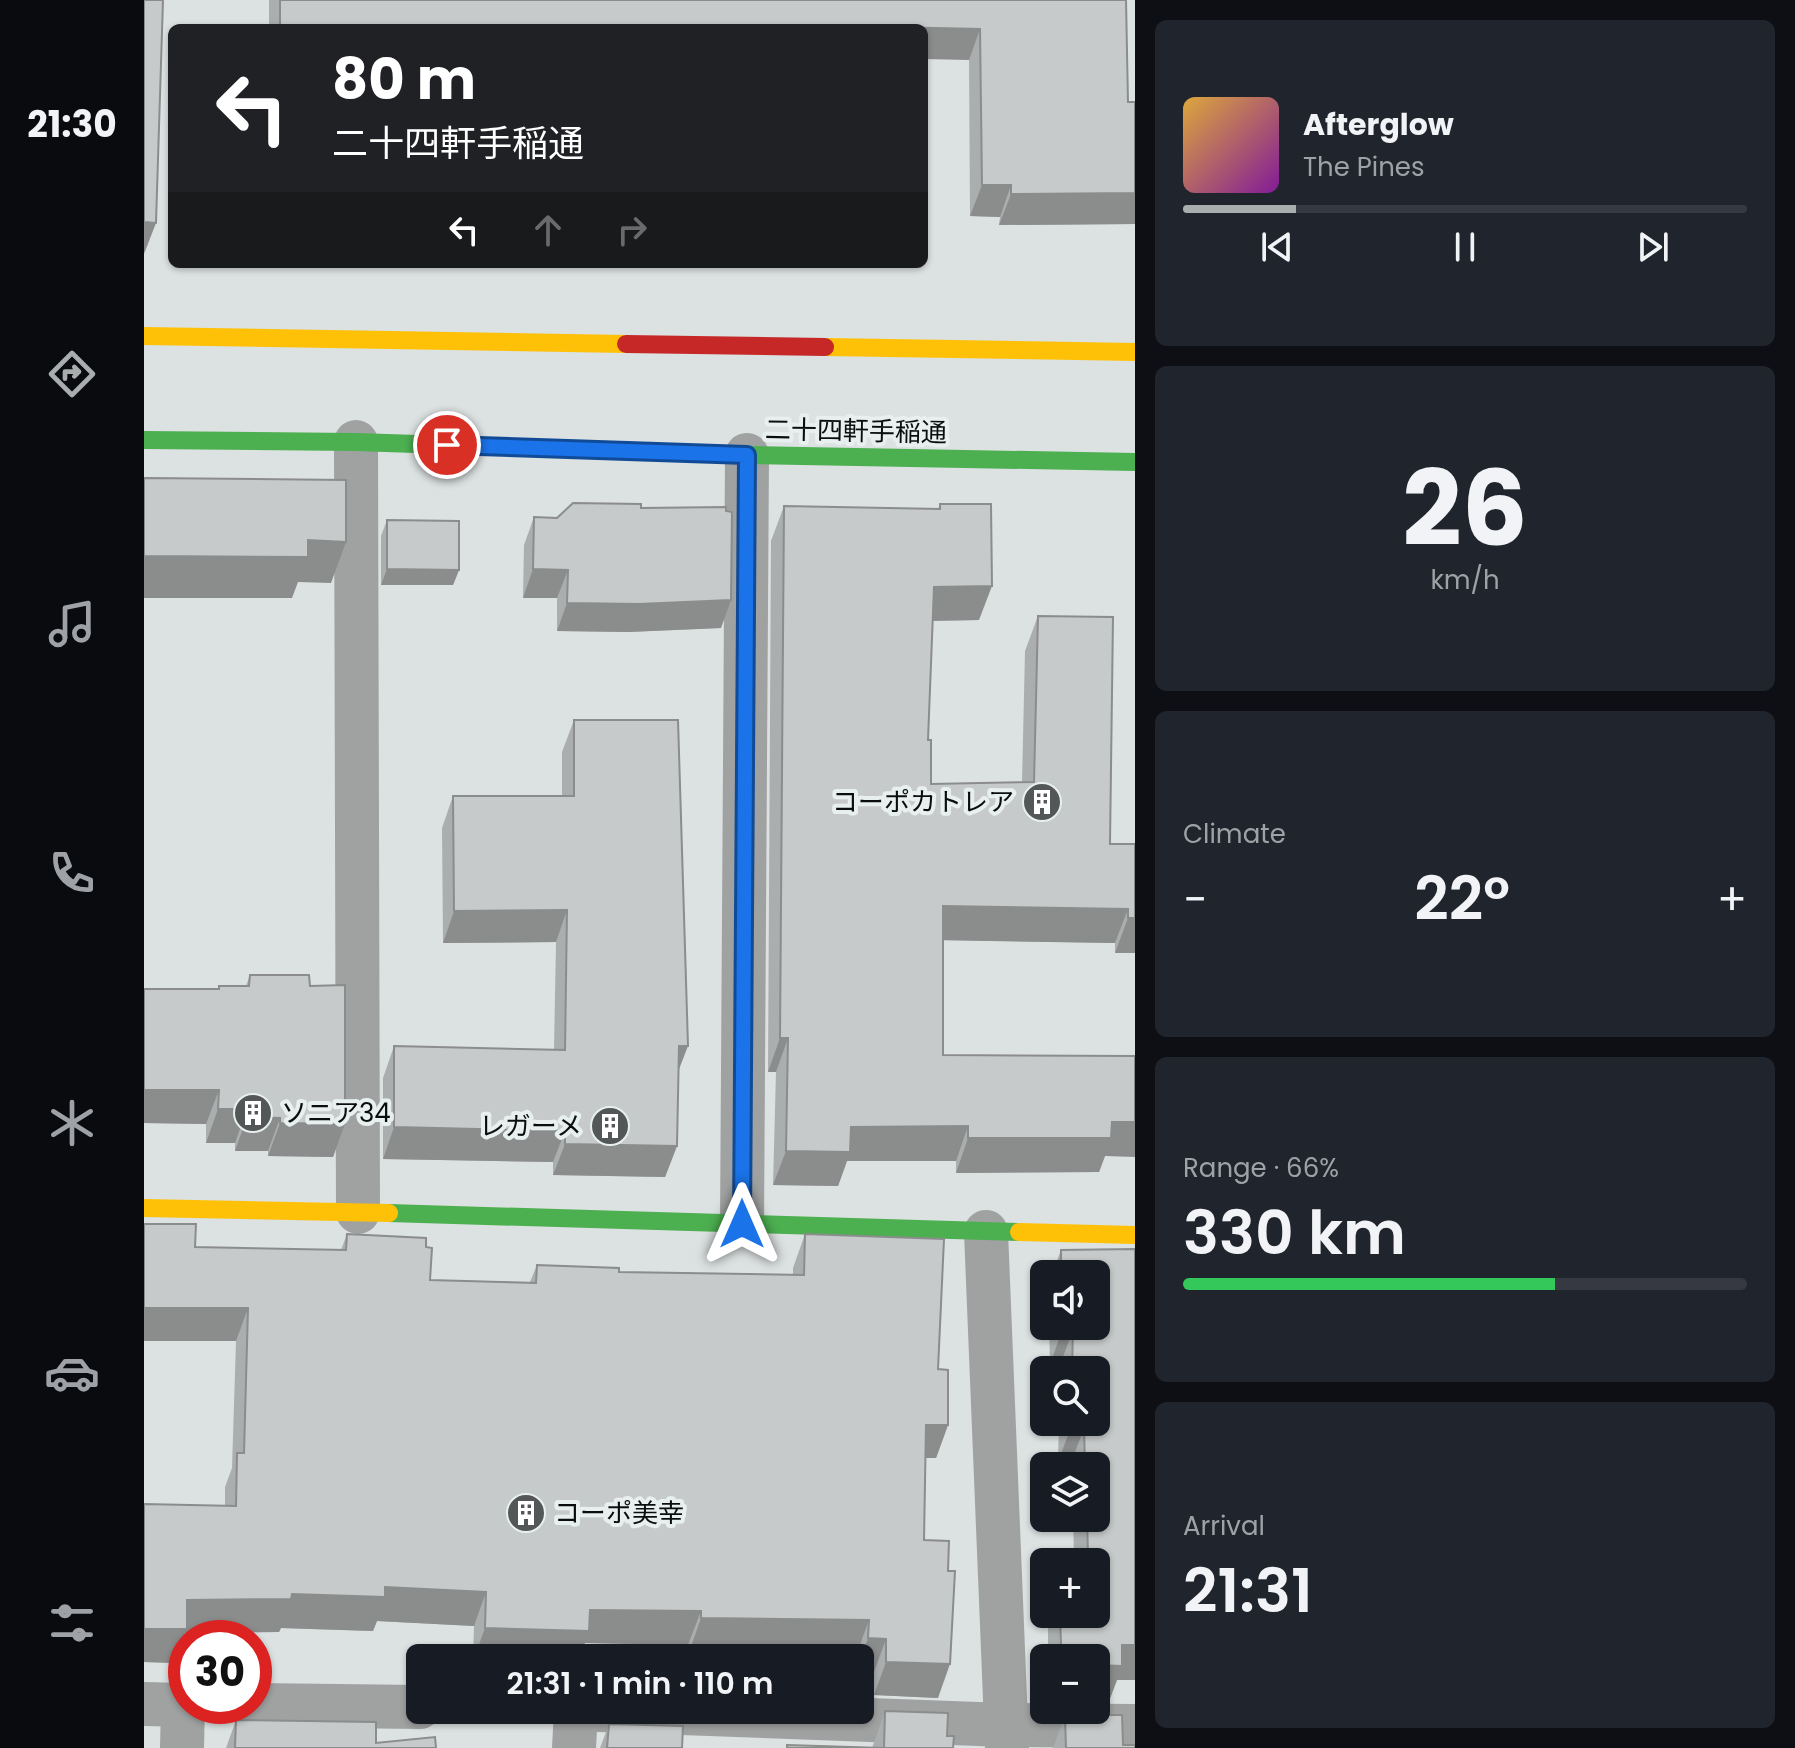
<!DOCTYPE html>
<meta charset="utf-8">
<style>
body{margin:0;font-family:Poppins,"Noto Sans JP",sans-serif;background:#20242c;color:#f1f3f6;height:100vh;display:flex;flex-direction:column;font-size:30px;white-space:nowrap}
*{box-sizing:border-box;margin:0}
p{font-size:26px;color:#9ea1a6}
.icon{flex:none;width:44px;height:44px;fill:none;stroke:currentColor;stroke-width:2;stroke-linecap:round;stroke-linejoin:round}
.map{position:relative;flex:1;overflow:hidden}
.details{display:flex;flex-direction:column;gap:20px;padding:20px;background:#0d0f14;width:660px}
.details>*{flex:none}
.banner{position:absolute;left:24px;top:24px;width:760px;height:244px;border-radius:12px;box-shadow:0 2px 6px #0004;background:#202124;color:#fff;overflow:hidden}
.fabs{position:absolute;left:886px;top:1260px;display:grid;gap:16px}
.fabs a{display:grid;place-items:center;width:80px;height:80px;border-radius:12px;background:#171b24;box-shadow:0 2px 6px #0004;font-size:40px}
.speed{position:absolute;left:24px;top:1620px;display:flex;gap:16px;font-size:40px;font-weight:700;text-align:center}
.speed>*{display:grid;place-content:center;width:104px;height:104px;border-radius:50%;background:#171b24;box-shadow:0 2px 6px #0004;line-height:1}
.speed .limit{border:12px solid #d22;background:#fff;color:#111}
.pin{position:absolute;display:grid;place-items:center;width:68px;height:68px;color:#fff;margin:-34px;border:4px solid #fff;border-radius:50%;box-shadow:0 2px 8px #0007}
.me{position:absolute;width:88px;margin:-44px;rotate:0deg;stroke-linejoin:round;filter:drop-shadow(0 0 6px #0008)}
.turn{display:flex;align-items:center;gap:28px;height:168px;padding:0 32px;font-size:36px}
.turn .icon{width:104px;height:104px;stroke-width:2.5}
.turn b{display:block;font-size:56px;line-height:68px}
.lanes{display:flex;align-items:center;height:76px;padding:0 32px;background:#0003;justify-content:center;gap:40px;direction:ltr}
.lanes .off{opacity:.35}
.big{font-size:60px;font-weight:600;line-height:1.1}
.details .card{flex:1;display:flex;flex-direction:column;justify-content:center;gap:12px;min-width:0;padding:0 28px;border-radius:12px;background:#20242c}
.details .dial{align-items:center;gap:0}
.dial b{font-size:104px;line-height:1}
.song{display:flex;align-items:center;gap:24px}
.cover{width:96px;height:96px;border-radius:12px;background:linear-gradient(135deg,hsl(40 70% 55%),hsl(290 70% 35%))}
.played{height:8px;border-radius:4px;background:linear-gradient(90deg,#aaadae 20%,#363941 20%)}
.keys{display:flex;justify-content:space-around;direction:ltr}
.heat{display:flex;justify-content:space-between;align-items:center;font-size:44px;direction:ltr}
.charge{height:12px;border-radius:6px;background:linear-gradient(90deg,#34c759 66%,#363941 0)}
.trip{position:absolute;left:262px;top:1644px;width:468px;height:80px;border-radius:12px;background:#171b24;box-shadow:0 2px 6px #0004;font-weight:600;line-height:80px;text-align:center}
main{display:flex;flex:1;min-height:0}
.tabs{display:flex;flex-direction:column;width:144px;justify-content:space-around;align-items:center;background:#090b0e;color:#9ea1a6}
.tabs .icon{width:56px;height:56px}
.tabs .current{color:#aaadae}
.tabs b{font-size:36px;color:#f1f3f6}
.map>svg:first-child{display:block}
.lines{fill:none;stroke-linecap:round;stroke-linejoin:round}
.street{stroke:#a0a2a2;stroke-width:44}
.fast{stroke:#4caf50;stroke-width:18}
.slow{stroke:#ffc107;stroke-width:18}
.jam{stroke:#c62828;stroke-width:18}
.wall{fill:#abaeae}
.shaded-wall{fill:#8b8d8d}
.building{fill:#c7caca;stroke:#8b8d8d;stroke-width:2}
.route-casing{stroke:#114b97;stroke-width:20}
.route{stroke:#1a73e8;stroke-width:14}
.labels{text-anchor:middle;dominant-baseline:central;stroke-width:8;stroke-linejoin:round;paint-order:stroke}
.street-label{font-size:26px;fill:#0a0d0d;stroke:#e7f0ef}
.poi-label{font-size:26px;fill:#0a0d0d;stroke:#e7f0ef;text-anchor:end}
</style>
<main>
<nav class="tabs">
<b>21:30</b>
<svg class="icon current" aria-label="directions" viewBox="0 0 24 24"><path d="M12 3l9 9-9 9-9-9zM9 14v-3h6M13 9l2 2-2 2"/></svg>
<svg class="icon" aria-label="music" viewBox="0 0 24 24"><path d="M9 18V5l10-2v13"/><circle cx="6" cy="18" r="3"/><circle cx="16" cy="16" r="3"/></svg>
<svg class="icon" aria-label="phone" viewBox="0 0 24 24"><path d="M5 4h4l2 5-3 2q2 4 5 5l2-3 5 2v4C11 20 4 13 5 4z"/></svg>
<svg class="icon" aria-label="climate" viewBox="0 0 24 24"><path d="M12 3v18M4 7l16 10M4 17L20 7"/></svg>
<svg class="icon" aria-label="car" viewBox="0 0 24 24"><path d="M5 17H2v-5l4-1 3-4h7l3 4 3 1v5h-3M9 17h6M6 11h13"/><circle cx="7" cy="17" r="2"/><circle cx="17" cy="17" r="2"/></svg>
<svg class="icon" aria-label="filters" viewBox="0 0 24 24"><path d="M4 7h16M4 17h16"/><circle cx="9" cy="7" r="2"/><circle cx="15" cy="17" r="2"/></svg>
</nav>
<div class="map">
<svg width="991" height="1748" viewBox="0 0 991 1748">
<rect width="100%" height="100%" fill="#dce1e1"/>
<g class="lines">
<!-- street -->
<g class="street">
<path d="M212,442L214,1212"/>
<path d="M598,1224L603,455"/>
<path d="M842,1232L863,1748"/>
<path d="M0,1704L42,1705"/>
<path d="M110,1705L276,1707"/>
<path d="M455,1710L861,1725L991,1726"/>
<path d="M38,1748L39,1704"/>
<path d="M430,1748L432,1710"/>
</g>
<!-- fast -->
<g class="fast">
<path d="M0,440L212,442L603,455L991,462"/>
<path d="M245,1213L875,1232"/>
</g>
<!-- slow -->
<g class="slow">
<path d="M0,336L482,344"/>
<path d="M681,347L991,352"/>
<path d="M0,1208L245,1213"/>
<path d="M875,1232L991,1235"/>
</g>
<!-- jam -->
<path class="jam" d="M482,344L681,347"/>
</g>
<!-- wall -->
<g class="wall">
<path d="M125,0H982L984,102H991V224L855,225L856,217L826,216L825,60L780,28H125Z"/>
<path d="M796,504L835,620L789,621L784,740L787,784L878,782L881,651L894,616L966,844H991V953H971V943L799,940V1055L961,1156L955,1172L812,1173V1161H703L694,1186L629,1185L632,1072H624L627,541L640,506L794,509Z"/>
<path d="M497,508L577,628L484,632L413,631V598H379L380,545L390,517L413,518Z"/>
<path d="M243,520L315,570L309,585H237V536Z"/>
<path d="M430,720L535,1070L533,1146L521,1177L409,1175V1162L239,1159V1078L250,1046L410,1050L412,942L299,943L298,828L309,796H418V752Z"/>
<path d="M106,975L166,986L201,1124L189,1157L124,1156V1151H91V1143H62V1124L0,1123V989H74L75,986H102Z"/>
<path d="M203,1234L282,1247L286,1280L386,1282L393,1265L475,1272L649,1275V1268L661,1234L794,1369L804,1425L792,1458H782L780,1540L794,1698L730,1695V1672L716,1671V1658H713V1653L545,1652L544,1645L441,1643L435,1658H329L330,1626L233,1621L229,1631L137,1628L135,1632L41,1633L31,1663L0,1662V1504L81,1506V1487L88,1468L92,1341L51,1247L197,1250Z"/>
<path d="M991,1249V1680H973L965,1701L952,1658H904V1614H952V1562H914L916,1555H930L929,1518H952V1466H927V1463L914,1462L915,1422H952V1370H916V1365H906L905,1326H952V1274H908L917,1250Z"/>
<path d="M741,1711L803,1736L809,1748H642L643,1745L728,1748Z"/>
<path d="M921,1715L979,1745L991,1748H909Z"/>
<path d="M92,1720L232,1743L292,1748H82Z"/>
<path d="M465,1724L538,1748H456Z"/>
</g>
<!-- shaded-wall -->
<g class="shaded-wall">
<path d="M699,26L836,29L825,60L780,59V28H698Z"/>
<path d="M838,185H867L856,217L826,216Z"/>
<path d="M991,193V224L855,225L867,194Z"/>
<path d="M0,222L12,223L0,254Z"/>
<path d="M164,540L202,542L187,583L154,582L148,598H0V556Z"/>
<path d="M243,569L315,570L309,585H237Z"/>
<path d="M389,569L424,570L413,598H379Z"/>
<path d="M848,586L835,620L778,621L790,587Z"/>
<path d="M587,600L577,628L484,632L413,631L423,603Z"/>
<path d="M799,906L984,909L971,943L787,940Z"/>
<path d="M423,910L412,942L299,943L310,911Z"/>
<path d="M984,918H991V953H971Z"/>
<path d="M636,1038H644L632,1072H624Z"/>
<path d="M535,1046H544L532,1077Z"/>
<path d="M0,1090H75L62,1124L0,1123Z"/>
<path d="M74,1109H103L91,1143H62Z"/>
<path d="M103,1117L136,1118L124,1151H91Z"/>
<path d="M968,1122H991V1157L961,1156L955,1172L812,1173L824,1138Z"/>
<path d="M136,1123L201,1124L189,1157L124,1156Z"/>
<path d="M824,1126L812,1161H703L694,1186L629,1185L642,1151L707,1127Z"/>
<path d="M250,1127L421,1131L409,1162L239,1159Z"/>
<path d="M421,1144L533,1146L521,1177L409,1175Z"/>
<path d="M0,1308H104L92,1341H0Z"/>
<path d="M918,1330H929L916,1365H906Z"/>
<path d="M782,1425H804L792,1458H770Z"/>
<path d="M927,1427L940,1428L927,1463L914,1462Z"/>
<path d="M241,1587L342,1592L330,1626L233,1621L229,1631L137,1628L135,1632L41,1633L31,1663L0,1662V1629L43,1600Z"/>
<path d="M446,1610L557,1611L544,1645L441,1643L435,1658H330L341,1628Z"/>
<path d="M557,1618L725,1620L713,1653L545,1652Z"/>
<path d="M724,1638L742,1639L730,1672L716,1671V1660Z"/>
<path d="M917,1645H920L915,1658H912Z"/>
<path d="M978,1645H991V1680H973L965,1701H952V1665Z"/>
<path d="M742,1662L806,1664L794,1698L730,1695Z"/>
</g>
<!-- building -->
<g class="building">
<path d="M0,0H19L12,223L0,222Z"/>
<path d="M136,0H982L984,102H991V193L867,194V185H838L836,29L699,26V28H136Z"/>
<path d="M0,478L202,480V542L164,540V557L0,556Z"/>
<path d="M429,503L497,504V508L582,507V511L588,512L587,600L495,604L423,603L424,570L389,569L390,517L413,518Z"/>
<path d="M796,504H847L848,586L790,587L784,740H787V784L890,782L894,616L969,617L966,844H991V918H984V909L799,906V1055L991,1056V1122H968L967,1138H824V1126L707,1127L706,1152L642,1151L644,1038H636L640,506L796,509Z"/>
<path d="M243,520L315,521V570L243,569Z"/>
<path d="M430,720H534L544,1046H535L533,1146L421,1144V1131L250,1127V1046L421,1050L423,910L310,911L309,796H430Z"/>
<path d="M106,975H165L166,986L201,985V1124L136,1123V1118L103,1117V1109H74L75,1090H0V989H75V986H105Z"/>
<path d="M0,1224H52L51,1247L202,1250L203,1234L282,1238V1247L288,1248L286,1280L392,1283L393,1265L475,1268V1272L660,1275L661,1234L800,1239L794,1369L804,1370V1425H782L780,1540L805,1541L804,1571H811L806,1664L742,1662V1639L724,1638L725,1620L557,1618V1611L446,1610L445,1631L341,1628L342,1592L241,1587V1597L148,1594L147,1599L43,1600V1629H0V1504L92,1506L93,1453H100L104,1308H0Z"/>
<path d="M991,1249V1645H978V1666L952,1665V1658H920V1645H917L916,1614H952V1562H916V1555H944L943,1518H952V1466H941L940,1428L927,1427V1422H952V1370H928L929,1330H918V1326H952V1274H917V1250Z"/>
<path d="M741,1711L804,1713L803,1736H810L809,1748H740Z"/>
<path d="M921,1715H978L979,1745H991V1748H922Z"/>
<path d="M92,1720L232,1722V1743L291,1737L292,1748H91Z"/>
<path d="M465,1724L539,1726L538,1748H463Z"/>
<path d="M643,1745L739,1748H643Z"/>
</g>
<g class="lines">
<!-- route casing -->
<g class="route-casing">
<path id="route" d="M303,445L603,455L598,1224"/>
</g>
<!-- route -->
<use href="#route" class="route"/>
</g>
<!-- icons -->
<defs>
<g id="building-disc" transform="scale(2)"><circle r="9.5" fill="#545757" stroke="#e7f0ef"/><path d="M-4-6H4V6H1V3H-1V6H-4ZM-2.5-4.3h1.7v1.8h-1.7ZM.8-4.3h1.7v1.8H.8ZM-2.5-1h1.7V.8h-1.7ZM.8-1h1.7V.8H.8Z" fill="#fff"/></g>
</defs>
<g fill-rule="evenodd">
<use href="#building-disc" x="898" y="802"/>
<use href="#building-disc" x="109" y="1113"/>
<use href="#building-disc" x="466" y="1126"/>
<use href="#building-disc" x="382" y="1513"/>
</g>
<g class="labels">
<!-- street labels -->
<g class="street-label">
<text transform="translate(712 431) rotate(1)">二十四軒手稲通</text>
</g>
<!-- poi labels -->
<g class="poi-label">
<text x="870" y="802">コーポカトレア</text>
<text x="137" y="1113" text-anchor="start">ソニア34</text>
<text x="438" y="1126">レガーメ</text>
<text x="410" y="1513" text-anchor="start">コーポ美幸</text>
</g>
</g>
</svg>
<div class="fabs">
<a><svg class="icon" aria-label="sound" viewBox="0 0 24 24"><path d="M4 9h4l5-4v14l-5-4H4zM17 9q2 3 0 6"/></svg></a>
<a><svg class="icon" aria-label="search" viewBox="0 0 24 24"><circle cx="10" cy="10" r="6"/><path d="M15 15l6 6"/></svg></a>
<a><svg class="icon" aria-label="layers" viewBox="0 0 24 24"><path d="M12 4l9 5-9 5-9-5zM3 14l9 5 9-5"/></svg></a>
<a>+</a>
<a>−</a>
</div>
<div class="speed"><div class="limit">30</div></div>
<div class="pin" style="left:303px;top:445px;background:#d93025"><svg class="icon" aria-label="arrive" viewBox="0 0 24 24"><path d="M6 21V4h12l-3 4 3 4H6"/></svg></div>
<svg class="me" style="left:598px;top:1224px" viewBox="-20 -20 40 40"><path d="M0-17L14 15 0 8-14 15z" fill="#1a73e8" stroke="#fff" stroke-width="4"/></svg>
<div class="trip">21:31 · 1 min · 110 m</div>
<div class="banner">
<div class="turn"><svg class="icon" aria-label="left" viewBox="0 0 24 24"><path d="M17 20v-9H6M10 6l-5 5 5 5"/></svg><div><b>80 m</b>二十四軒手稲通</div></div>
<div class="lanes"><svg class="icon" aria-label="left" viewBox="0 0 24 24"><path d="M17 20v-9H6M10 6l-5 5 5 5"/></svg><svg class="icon off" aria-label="ahead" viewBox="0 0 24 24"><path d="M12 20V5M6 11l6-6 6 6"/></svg><svg class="icon off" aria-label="right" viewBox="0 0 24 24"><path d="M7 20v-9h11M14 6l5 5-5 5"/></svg></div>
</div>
</div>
<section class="details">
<div class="card">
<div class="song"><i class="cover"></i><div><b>Afterglow</b><p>The Pines</p></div></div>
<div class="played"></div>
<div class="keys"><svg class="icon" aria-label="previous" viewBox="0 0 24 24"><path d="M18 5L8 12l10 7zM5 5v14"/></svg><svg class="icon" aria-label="pause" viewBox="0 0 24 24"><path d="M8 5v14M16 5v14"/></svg><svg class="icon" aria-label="next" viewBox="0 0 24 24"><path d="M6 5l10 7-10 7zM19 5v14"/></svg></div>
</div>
<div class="card dial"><b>26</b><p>km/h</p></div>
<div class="card"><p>Climate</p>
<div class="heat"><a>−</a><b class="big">22°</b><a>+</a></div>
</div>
<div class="card"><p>Range · 66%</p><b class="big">330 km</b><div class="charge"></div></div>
<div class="card"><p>Arrival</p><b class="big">21:31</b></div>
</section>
</main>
